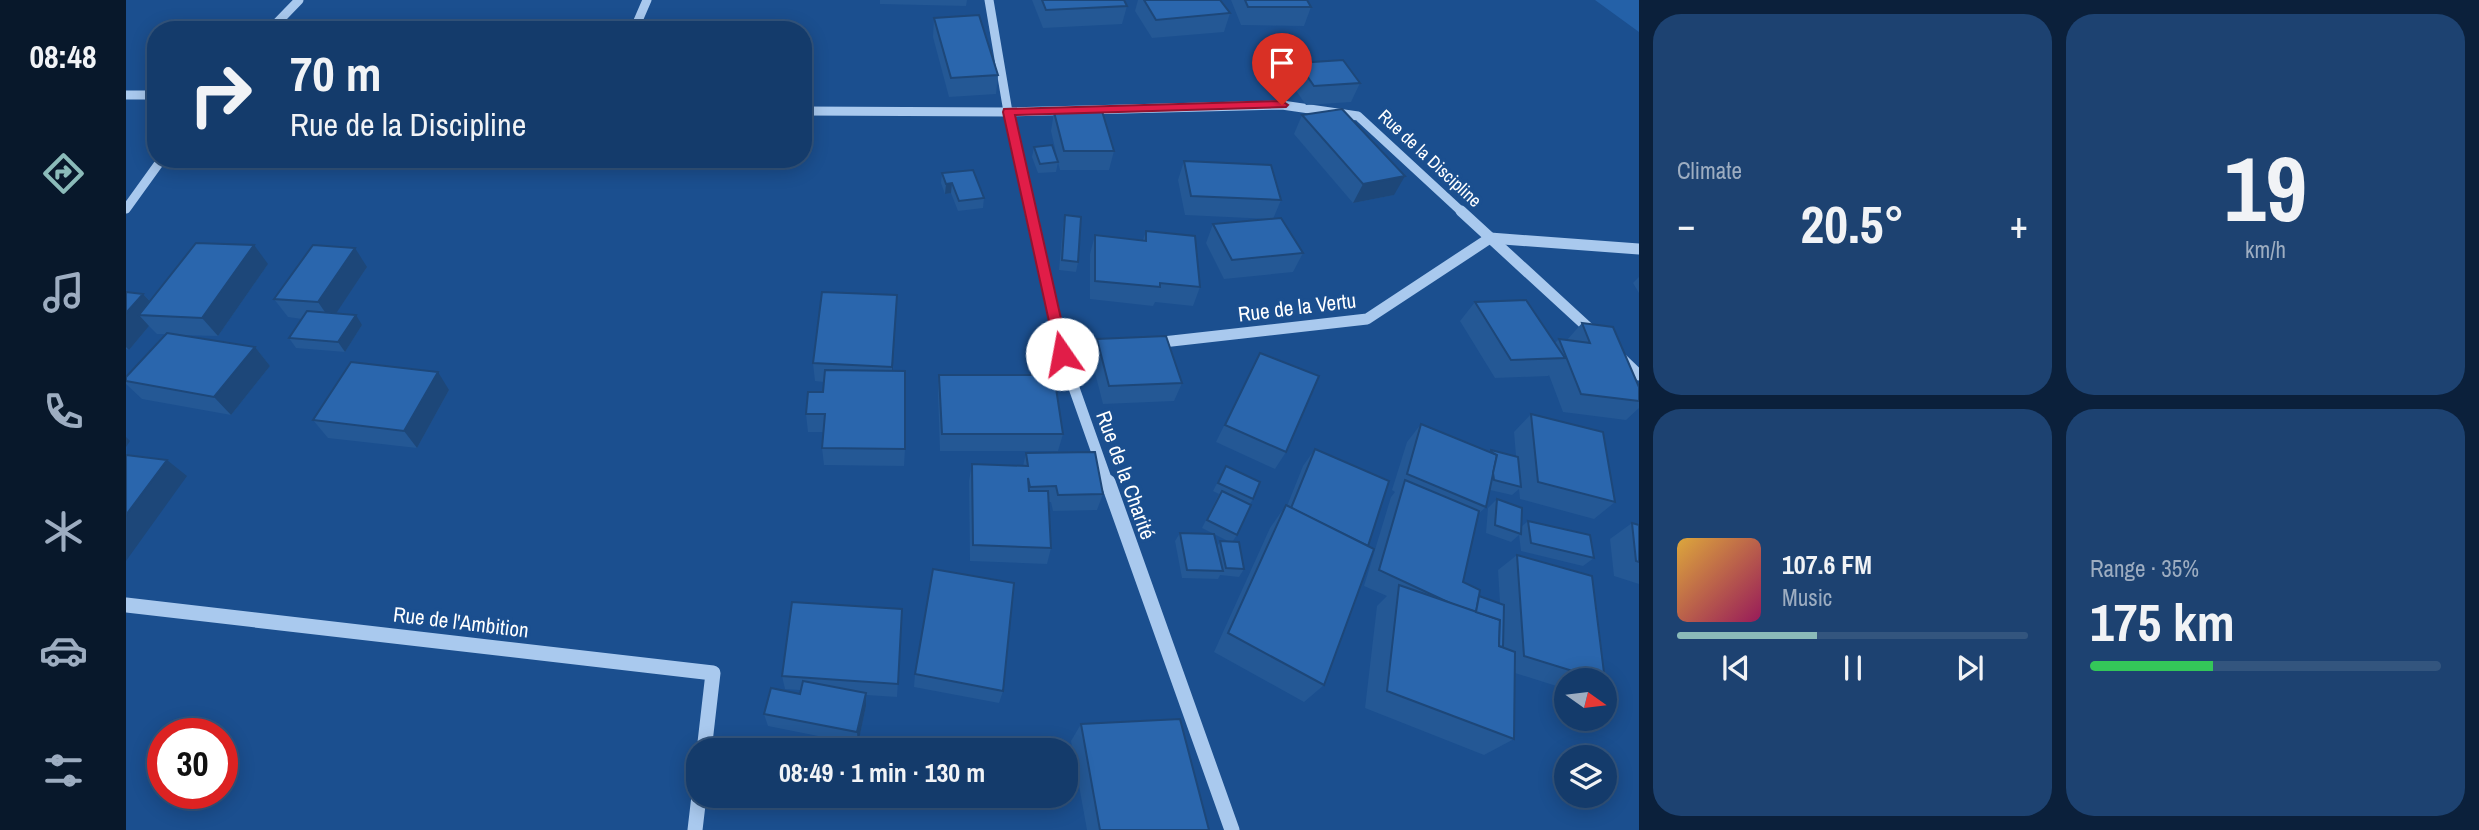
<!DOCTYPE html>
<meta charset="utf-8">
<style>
body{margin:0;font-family:"Archivo Narrow",sans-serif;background:#1d4271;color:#f1f3f6;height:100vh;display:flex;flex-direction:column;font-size:26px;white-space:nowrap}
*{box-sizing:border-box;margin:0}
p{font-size:23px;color:#9dadc1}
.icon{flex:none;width:38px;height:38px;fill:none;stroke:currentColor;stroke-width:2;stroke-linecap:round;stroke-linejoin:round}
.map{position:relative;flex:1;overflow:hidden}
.sheet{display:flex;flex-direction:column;gap:14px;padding:14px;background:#0b203b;width:840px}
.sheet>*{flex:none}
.top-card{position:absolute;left:21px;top:21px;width:665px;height:147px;border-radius:28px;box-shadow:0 4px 18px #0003,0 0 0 2px #33557e;background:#143b6b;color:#f1f3f6;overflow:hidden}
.needle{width:46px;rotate:104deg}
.tools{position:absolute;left:1428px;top:668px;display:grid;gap:14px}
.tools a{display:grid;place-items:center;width:63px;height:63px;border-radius:50%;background:#143b6b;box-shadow:0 4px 18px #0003,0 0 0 2px #33557e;font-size:35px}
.speed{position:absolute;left:21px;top:718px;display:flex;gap:14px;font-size:35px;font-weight:700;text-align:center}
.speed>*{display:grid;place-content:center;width:91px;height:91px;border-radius:50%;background:#143b6b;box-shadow:0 4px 18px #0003,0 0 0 2px #33557e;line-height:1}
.speed .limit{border:10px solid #d22;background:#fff;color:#111}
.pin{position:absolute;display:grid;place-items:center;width:60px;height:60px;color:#fff;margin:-72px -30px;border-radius:50% 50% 50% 0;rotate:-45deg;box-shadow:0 0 7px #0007}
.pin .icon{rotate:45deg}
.me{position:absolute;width:77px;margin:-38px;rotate:348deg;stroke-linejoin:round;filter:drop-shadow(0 0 5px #0008)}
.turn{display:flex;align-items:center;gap:24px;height:147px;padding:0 28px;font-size:32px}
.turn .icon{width:91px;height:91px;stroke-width:2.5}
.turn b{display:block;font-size:49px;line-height:60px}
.big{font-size:52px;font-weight:800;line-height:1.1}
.sheet .card{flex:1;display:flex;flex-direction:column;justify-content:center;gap:10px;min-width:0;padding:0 24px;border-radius:28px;background:#1d4271}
.sheet .dial{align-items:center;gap:0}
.dial b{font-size:91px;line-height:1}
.song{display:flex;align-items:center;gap:21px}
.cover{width:84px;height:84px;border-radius:10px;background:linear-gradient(135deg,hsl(40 70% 55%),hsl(330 70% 35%))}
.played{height:7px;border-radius:4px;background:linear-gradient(90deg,#8bbbb9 40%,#33557e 40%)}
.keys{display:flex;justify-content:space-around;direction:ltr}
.heat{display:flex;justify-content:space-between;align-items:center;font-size:38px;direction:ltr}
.charge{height:10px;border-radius:5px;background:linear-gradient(90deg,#34c759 35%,#33557e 0)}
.sheet .tiles{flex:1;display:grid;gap:14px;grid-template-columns:repeat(2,1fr)}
.trip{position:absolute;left:560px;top:738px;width:392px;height:70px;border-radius:28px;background:#143b6b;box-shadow:0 4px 18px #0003,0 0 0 2px #33557e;font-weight:800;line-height:70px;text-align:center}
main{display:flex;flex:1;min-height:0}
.dock{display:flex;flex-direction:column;width:126px;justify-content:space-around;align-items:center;background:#08182b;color:#9dadc1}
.dock .icon{width:49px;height:49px}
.dock .on{color:#8bbbb9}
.dock b{font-size:32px;color:#f1f3f6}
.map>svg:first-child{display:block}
.green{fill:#2461a8}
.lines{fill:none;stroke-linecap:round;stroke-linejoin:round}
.minor-far2{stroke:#a9c9ee;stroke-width:9}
.minor-far1{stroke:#a9c9ee;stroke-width:11}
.minor{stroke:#a9c9ee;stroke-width:15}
.wall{fill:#245895}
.shaded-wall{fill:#1d4779}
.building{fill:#2a66ad;stroke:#1d4779;stroke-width:2}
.route{fill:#e11d48;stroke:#92132f;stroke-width:2}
.labels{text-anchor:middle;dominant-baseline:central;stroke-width:7;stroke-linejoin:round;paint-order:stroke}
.far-street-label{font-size:18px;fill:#fff;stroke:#1b4f8f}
.street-label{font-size:21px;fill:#fff;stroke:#1b4f8f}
</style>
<main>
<nav class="dock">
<b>08:48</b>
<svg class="icon on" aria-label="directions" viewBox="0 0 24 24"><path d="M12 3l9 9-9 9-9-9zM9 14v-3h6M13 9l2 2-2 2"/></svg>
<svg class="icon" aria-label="music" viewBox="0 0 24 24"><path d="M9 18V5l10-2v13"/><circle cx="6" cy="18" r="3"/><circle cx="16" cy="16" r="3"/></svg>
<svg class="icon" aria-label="phone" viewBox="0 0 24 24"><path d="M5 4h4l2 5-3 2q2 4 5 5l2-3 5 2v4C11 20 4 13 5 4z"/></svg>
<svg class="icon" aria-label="climate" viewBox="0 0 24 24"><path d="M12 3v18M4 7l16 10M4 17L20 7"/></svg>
<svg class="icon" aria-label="car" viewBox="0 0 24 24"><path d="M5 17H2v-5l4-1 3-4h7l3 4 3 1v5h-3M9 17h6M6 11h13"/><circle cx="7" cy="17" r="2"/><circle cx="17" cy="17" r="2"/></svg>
<svg class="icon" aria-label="filters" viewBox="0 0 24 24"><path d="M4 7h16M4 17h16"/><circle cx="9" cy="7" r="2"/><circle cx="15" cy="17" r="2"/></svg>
</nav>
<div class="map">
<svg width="1513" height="830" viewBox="0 0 1513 830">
<rect width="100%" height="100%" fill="#1b4f8f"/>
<!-- green -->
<path class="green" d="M1469,0H1513V32Z"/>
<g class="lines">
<!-- minor-far2 -->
<g class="minor-far2">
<path d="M863,0L882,112L904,213"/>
<path d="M144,30L173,0"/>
<path d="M508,30L521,0"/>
<path d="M0,95H30"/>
<path d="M677,111L882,112L1156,105L1232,116L1337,213"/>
<path d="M0,209L36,159"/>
</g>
<!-- minor-far1 -->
<g class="minor-far1">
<path d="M904,211L936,354L982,484"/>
<path d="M1335,211L1469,334"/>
<path d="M1028,343L1241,319L1364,238L1513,249"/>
<path d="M936,354L983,349"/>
<path d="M1493,356L1513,375"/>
</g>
<!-- minor -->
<g class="minor">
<path d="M982,482L1106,830"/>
<path d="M0,605L587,673L578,751"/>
<path d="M569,830L573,796"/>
</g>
</g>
<!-- wall -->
<g class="wall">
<path d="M754,0H841L840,6L754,4Z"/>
<path d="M906,0H998L1001,6L996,24L917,28Z"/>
<path d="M1012,0H1094L1104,13L1098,32L1026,38L1009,11Z"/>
<path d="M1105,0H1181L1185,7L1178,26L1115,25Z"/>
<path d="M808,18L872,75L870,94L823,97L807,37Z"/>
<path d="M1172,63L1234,83L1225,102L1180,105L1164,82Z"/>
<path d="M928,112L988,151L983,170H934L932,162L930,172L912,173L906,157L908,147L932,161L925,131Z"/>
<path d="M1176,115L1268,195L1227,203L1168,134Z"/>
<path d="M1058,161L1155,200L1147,219L1177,253L1167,272L1098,279L1080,243L1087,224L1144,219L1059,215L1052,180Z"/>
<path d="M816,173L858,198L857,208L832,211L825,193L819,194L815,183Z"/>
<path d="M939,215L952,262L950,272L933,270L937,225Z"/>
<path d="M1020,231L1074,287L1067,306L1029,302L1027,306L964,299V254L969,235L1017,240Z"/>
<path d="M142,264L92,336L51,335L129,347L144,366L105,415L16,399L0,384V377L40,334H31L23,326L3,350L0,349V292L17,294L24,301Z"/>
<path d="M241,267L210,313L236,325L219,352L170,348L163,338L176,319L162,317L148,299Z"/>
<path d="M1513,277V293L1507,283Z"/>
<path d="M1349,302L1429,343L1433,339L1441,340L1456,323L1513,387V408L1500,420L1437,412L1423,375L1422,376L1369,378L1334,321Z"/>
<path d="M770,313L767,371L779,449L778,466L698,465L696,448L697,432H682L680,414L697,392L698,382L689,381L687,363Z"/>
<path d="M971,339L1056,383L1048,401L977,404L965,357Z"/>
<path d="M1134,353L1160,452L1149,469L1090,442Z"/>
<path d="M813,375L937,434L932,451H814L812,393Z"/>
<path d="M323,390L291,448L202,438L187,420Z"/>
<path d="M1405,414L1489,502L1468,519L1394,499L1393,489L1386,495L1364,490L1360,507L1352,514L1337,582L1353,596L1374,603L1372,570L1391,555L1479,681H1440V689L1389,673L1388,739L1358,755L1239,708L1251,606L1261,596L1238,586L1265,497L1269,492L1266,490L1281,442L1295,424L1364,452L1365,450L1390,456L1388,432Z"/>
<path d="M1189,449L1242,546L1198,685L1178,702L1088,652L1144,528L1160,505L1161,506L1177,466Z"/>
<path d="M900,453L977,494L971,510L927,511L925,502H922L925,548L921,564L844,561L843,481L846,464L897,466Z"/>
<path d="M1100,466L1127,499L1124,504L1111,535L1106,542L1118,569L1113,577L1094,575L1092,579L1056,578L1049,541L1054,533L1091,547L1094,541L1104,542L1076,528L1093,494L1087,491Z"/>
<path d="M1371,499L1395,527L1402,521L1468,558L1457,566L1395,551L1393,535L1385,542L1360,533L1362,508Z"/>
<path d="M1506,523L1513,525V584L1488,576L1484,539Z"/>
<path d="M776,609L771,697L740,695V706L732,744L642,726L638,714L674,694V690L659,689L656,676Z"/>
<path d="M789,674L877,691L873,703L788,687Z"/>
<path d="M955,724L1083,830H961L945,741Z"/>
</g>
<!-- shaded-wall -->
<g class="shaded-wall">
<path d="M1279,176L1268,195L1227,203L1237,184Z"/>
<path d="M826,183L825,193L819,194L820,184Z"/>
<path d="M128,245L142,264L92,336L76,318Z"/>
<path d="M229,248L241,267L205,321L192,302Z"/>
<path d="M17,294L35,313L13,315L23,326L3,350L0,347V313Z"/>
<path d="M771,295L766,385V367Z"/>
<path d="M230,315L236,325L219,352L212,342Z"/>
<path d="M129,347L144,366L105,415L88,397Z"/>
<path d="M312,372L323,390L291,448L278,431Z"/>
<path d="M0,437L4,441L0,447Z"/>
<path d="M41,460L61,476L0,561V515Z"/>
<path d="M740,693V706L732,744L731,732Z"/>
</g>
<!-- building -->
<g class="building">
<path d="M916,0H998L1001,6L920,10Z"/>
<path d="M1018,0H1094L1104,13L1030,20Z"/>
<path d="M1119,0H1181L1185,7H1122Z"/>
<path d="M853,15L872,75L825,78L808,18Z"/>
<path d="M582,27L593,28L592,30H581Z"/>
<path d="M1217,60L1234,83L1188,86L1172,63Z"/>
<path d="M1216,109L1279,176L1237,184L1176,115Z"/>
<path d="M976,111L988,151H938L928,112Z"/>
<path d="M926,145L932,162L914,164L908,147Z"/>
<path d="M1058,161L1145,165L1155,200L1065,196Z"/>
<path d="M847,170L858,198L833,201L826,183L820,184L816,173Z"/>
<path d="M939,215L955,217L952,262L936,260Z"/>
<path d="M1155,218L1177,253L1106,260L1087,224Z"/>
<path d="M1020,231L1069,236L1074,287L1034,283V287L969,281V235L1020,241Z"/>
<path d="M70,243L128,245L76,318L13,315Z"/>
<path d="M187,245L229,248L192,302L148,299Z"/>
<path d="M0,292L17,294L0,313Z"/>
<path d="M696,292L771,295L766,367L687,363Z"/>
<path d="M1400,300L1439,358L1385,360L1349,302Z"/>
<path d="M181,311L230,315L212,342L163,338Z"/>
<path d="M1456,323L1487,327L1513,387V401L1455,394L1433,339L1464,343Z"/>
<path d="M41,333L129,347L88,397L0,381V377Z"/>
<path d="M1040,336L1056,383L983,386L971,339Z"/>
<path d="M1134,353L1193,376L1160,452L1099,425Z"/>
<path d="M225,362L312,372L278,431L187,420Z"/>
<path d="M699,370L779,371V449L696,448L699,414H680L682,392H697Z"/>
<path d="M813,375H928L937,434H816Z"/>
<path d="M1405,414L1477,432L1489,502L1412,482Z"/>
<path d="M1295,424L1371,455L1360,507L1281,474Z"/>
<path d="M1189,449L1263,481L1242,546L1165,508Z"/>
<path d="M1365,450L1392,457L1395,487L1368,480L1367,473L1371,455L1365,452Z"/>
<path d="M969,452L977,494L932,495L930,486L904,487L902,478L903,491H922L925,548L847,545L846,464L902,466L900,453Z"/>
<path d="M0,455L41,460L0,515Z"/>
<path d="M1100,466L1134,482L1127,499L1092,483Z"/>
<path d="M1279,480L1353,511L1337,582L1354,590L1350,612L1326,604L1253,570Z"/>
<path d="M1096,491L1125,505L1111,535L1081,520Z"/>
<path d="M1371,499L1396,508L1395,534L1369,525Z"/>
<path d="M1160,505L1248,549L1198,685L1102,633Z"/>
<path d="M1402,521L1464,535L1468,558L1405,543Z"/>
<path d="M1506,523L1513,525V562L1510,561Z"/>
<path d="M1054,533L1088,534L1097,571L1061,570Z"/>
<path d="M1094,541L1113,542L1118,569L1100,568Z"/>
<path d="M1391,555L1466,576L1479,681L1398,656Z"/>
<path d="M807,569L888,583L877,691L789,674Z"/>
<path d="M1273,585L1374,620L1373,646L1389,652L1388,739L1261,691Z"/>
<path d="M1353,596L1378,605L1377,647L1373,646L1374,620L1350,612Z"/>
<path d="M666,602L776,609L772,684L656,676Z"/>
<path d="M677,681L740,693L731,732L638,714L645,688L674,694Z"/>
<path d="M1054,719L1083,830H974L955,724Z"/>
</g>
<!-- route -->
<path class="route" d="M1156,101L1162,105L1160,107L889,115L943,354L936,360L931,358L877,112L878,109Z"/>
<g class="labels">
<!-- far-street labels -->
<g class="far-street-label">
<text transform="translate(1304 158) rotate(43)">Rue de la Discipline</text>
</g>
<!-- street labels -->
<g class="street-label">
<text transform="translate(1171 307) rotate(-7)">Rue de la Vertu</text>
<text transform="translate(1000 475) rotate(70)">Rue de la Charité</text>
<text transform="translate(335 622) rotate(7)">Rue de l'Ambition</text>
</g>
</g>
</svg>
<div class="tools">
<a><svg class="needle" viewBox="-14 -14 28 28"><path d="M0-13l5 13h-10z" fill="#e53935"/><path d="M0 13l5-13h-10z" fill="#9dadc1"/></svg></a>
<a><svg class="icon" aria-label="layers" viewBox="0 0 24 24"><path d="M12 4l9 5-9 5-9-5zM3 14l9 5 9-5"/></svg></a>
</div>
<div class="speed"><div class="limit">30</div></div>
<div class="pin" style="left:1156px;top:105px;background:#d93025"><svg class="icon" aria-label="arrive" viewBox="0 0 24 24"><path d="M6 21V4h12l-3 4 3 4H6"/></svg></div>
<svg class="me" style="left:936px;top:354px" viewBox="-20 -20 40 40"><circle r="19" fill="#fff"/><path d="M0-13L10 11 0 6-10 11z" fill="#e11d48"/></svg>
<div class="trip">08:49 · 1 min · 130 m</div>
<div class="top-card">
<div class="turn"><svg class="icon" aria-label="right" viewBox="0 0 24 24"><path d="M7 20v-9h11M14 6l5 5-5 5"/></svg><div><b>70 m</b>Rue de la Discipline</div></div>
</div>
</div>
<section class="sheet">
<div class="tiles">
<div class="card"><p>Climate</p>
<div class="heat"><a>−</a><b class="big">20.5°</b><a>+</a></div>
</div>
<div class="card dial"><b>19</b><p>km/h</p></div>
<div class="card">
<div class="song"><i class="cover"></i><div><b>107.6 FM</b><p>Music</p></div></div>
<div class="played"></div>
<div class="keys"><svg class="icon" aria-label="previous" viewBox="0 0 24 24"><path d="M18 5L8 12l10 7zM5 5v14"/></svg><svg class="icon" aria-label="pause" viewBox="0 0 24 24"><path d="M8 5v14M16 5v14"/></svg><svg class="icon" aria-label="next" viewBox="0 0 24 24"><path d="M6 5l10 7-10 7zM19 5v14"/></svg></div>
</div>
<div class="card"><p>Range · 35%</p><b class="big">175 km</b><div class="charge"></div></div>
</div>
</section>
</main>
